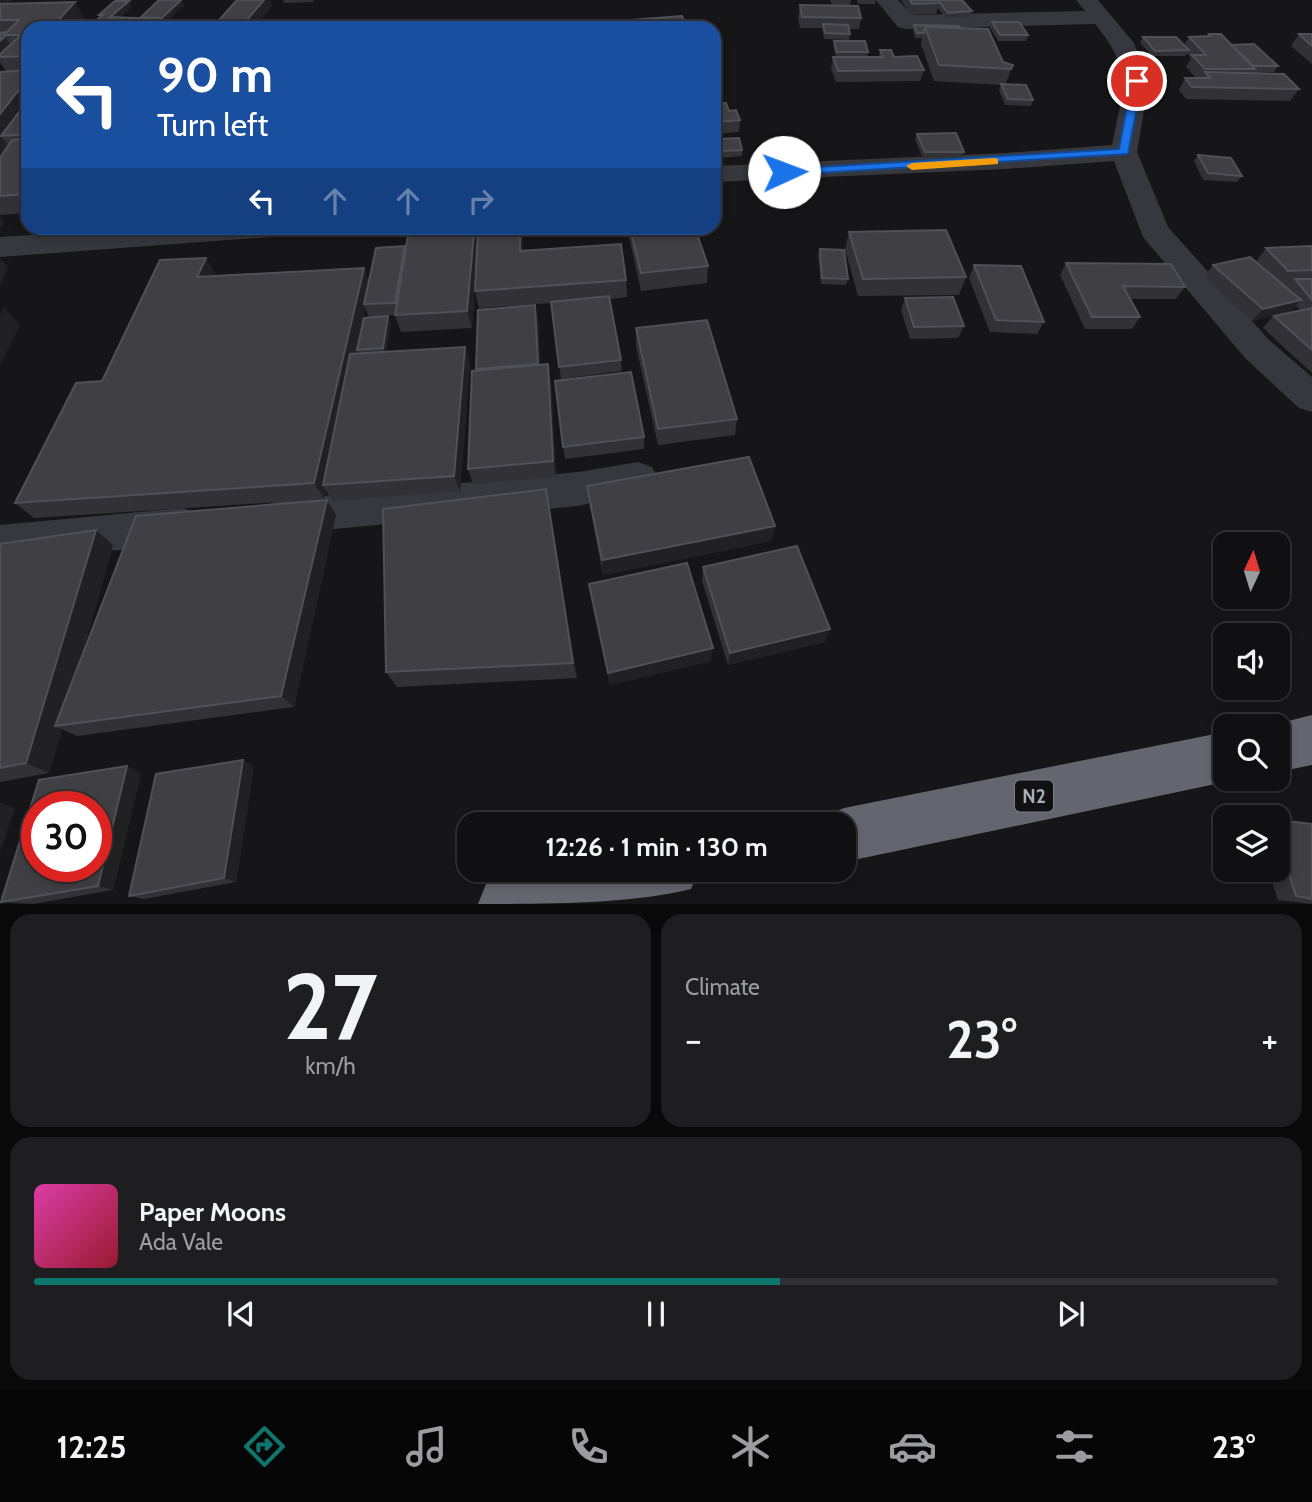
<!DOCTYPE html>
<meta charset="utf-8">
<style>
body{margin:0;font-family:Cabin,sans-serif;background:#1e1e20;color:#f1f3f6;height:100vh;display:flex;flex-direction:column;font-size:26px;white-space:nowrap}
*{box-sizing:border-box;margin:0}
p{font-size:23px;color:#9c9d9f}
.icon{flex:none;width:38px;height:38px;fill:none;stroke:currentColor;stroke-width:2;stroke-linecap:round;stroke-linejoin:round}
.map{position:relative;height:904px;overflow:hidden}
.side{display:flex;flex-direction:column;gap:10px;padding:10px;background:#09090a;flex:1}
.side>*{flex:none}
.hud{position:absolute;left:21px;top:21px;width:700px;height:214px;border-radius:21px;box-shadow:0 4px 10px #0003,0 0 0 2px #303032;background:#1a4fa0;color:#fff;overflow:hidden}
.needle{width:46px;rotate:4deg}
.fabs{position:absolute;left:1213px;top:532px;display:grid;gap:14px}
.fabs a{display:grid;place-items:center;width:77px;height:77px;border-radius:14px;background:#101012;box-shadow:0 4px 10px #0003,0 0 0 2px #303032;font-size:35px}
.speed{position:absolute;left:21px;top:791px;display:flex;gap:14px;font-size:35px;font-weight:700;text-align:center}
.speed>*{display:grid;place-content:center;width:91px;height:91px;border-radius:50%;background:#101012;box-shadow:0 4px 10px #0003,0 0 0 2px #303032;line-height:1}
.speed .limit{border:10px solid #d22;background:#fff;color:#111}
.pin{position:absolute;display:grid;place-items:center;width:60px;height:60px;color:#fff;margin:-30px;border:4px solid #fff;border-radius:50%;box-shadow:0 2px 7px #0007}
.me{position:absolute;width:77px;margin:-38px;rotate:88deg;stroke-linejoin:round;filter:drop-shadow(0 0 5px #0008)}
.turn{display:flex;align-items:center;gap:24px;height:147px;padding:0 21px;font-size:32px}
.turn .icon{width:91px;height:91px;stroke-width:2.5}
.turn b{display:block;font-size:49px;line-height:60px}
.lanes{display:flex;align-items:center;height:66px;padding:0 21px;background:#0003;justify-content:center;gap:35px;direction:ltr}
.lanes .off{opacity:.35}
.big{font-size:52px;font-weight:700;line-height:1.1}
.side .widget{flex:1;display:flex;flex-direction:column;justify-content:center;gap:10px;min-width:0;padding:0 24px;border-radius:21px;background:#1e1e20}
.side .dial{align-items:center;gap:0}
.dial b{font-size:91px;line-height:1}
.song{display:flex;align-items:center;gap:21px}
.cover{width:84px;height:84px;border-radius:10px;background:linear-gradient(135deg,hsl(320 70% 55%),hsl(350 70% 35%))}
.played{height:7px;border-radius:4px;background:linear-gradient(90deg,#0f766e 60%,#303032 60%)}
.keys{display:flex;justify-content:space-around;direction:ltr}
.heat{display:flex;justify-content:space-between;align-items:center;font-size:38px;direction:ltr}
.side .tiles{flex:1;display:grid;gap:10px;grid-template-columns:1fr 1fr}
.widget:last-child{grid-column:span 2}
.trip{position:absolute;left:457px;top:812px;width:399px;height:70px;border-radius:21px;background:#101012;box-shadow:0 4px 10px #0003,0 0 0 2px #303032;font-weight:700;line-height:70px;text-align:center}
.tab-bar{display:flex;height:112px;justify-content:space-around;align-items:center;background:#060607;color:#9c9d9f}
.tab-bar .icon{width:49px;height:49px}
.tab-bar .active{color:#0f766e}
.tab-bar b{font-size:32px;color:#f1f3f6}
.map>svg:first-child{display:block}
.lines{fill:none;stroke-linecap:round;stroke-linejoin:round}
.minor{fill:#37383d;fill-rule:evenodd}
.highway{fill:#63666e;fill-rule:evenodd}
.wall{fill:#323236;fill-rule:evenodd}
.shaded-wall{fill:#212124}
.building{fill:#3f3f44;stroke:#4f5156;stroke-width:2;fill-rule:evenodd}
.route{fill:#1a73e8;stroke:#114b97;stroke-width:2}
.slow{fill:#f59e0b}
.labels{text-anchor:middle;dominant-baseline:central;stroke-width:7;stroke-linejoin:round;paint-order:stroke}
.shield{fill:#111113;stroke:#7b7e86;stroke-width:2}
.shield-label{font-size:19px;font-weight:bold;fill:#a8adb8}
</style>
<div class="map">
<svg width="1312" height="904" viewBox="0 0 1312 904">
<rect width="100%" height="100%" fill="#161618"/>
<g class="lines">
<!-- minor -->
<g class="minor">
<path d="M876,0H898L912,15L1085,11L1076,0H1098L1134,43L1149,81L1137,152L1168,227L1269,340L1312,377V412L1299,408L1245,358L1143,237L1114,161L1005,169L714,182V166L1005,153L1112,145C1123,89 1134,71 1095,24L906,29L898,27Z"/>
<path d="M143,228H286L282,235L271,237L0,257V237Z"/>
<path d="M638,462L652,467L658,478L652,489L578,506L281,534L266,529L260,517L266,505L281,500L578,472Z"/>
<path d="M183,508L198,513L204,526L198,539L183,544L0,561V525Z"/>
</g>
<!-- highway -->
<g class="highway">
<path d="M1312,715V765L1278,772V726H1268Z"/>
<path d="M1225,732V779H1233L1225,782L844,862V824H822L825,816L844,808Z"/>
<path d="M537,870H699L691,889C633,904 542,904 478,904L486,884L506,876Z"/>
</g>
</g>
<!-- wall -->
<g class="wall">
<path d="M0,0H11L6,4L84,18L28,28V213L0,215V158L8,145L0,156L6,71L0,62Z"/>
<path d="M181,0L184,5L165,23H162L163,25L160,28H87L96,26L94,22L101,17L99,15L132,7L120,17L142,18L141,17Z"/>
<path d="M237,0H270L272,6L254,28H222L219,20Z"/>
<path d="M283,0H314L313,2L284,3Z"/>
<path d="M830,0H851L850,5H832Z"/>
<path d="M857,0H876L875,4H858Z"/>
<path d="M901,0H962L972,11L970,17L946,18L938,8L936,14L910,15Z"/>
<path d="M800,5L861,18L859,29H849L850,34L849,40L824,39L822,28H800L798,17Z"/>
<path d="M992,22L1028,35L1026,41H998L990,28Z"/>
<path d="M914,25L960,28L1003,62L1013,65L1005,85L1033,100L1031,106L1005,105L999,90L1001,85L934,81L921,44L922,38H915L913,31Z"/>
<path d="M1209,34L1278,66L1274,72L1253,73L1299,89L1290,101L1186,99L1179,90L1185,78H1196L1186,67L1191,58L1187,53L1185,56H1152L1140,43L1143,37L1184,45L1189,37L1208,36Z"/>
<path d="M1299,34H1312V64L1291,46Z"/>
<path d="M834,41L868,52L867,57H879L880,50L924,70L920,81L836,82L831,69L833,57H836L833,47Z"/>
<path d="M714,99L716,104L729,111L740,120L739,132L714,134Z"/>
<path d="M917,134L964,152L962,158H923L915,140Z"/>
<path d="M718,139L742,150V156L722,158L718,145Z"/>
<path d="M1198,155L1242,176L1237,182L1203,180L1194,161Z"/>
<path d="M478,228H523V251L626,280L627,297L609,299L621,360L622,371L561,379L551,303L479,308L475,291V279L472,328L401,332L395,315L369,317L365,308L356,354L359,353L357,350L391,322L386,352L465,347L470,364L460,491L332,501L326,490L324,499L34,518L15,503L102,381L216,276L369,281L406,250L474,232L477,246Z"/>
<path d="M627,228H695L708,266L707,283L641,291Z"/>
<path d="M849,232L966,277L959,295L858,296L845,249Z"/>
<path d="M1312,246V373L1263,328L1273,316L1252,321L1204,277L1213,265L1256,262L1266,248ZM1296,306L1300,310L1290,312Z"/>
<path d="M820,249L848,279L846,285L821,284L818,255Z"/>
<path d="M1066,263L1185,287L1176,299H1130L1140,317L1132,329H1085L1060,275Z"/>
<path d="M974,265L1044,322L1037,334L990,332L969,278Z"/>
<path d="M905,298L964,326L958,338L910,339L901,310Z"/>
<path d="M538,317L540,365L551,381L556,477L473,484L468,469L476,369Z"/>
<path d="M636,328L737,419L735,435L658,445L636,346Z"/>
<path d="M644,437V449L565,459L563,447Z"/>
<path d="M587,486L775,526L771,541L603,575L589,502Z"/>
<path d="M546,489L577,678L397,687L386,672Z"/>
<path d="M327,500L336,515L294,707L77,736L62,729L49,773L0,782V544L113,545L81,659Z"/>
<path d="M703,567L830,629L825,642L728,665L702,581Z"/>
<path d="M589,584L711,661L610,685Z"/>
<path d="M254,766L236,882L144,899L129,896Z"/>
<path d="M141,773L113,890L33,904L1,902Z"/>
<path d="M1278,820L1312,824V904L1278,900L1268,870H1278Z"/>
</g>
<!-- shaded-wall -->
<g class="shaded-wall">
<path d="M0,0H11L0,8Z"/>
<path d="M181,0L184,5L165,23L162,18Z"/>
<path d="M264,0H270L272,6L254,28H249L246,21Z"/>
<path d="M129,1L132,7L114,23L110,17Z"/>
<path d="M75,2L84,18L75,28H51Z"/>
<path d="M160,19L163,25L160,28H155L154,26Z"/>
<path d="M5,36L12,48L0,54V41Z"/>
<path d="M28,78V118L1,136L8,145L0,156V114Z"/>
<path d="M0,216L5,222L0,229Z"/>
<path d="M520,228H523V269L520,251Z"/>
<path d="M474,232L478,249L472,328L467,311Z"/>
<path d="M405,246L409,259L399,315L395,303Z"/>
<path d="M0,258L8,267L0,287Z"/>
<path d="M206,258L216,275L197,277Z"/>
<path d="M364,268L370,285L364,304L365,308L327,485H323L326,490L324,499L314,483Z"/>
<path d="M1301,300L1290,312L1252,321L1263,309Z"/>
<path d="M535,305L538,317L540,376L538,364Z"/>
<path d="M4,307L20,325L0,366V315Z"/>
<path d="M388,316L391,322L386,355L383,348Z"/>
<path d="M465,347L470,364L460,491L454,476Z"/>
<path d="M548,364L551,381L556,477L553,461Z"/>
<path d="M546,489L550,508L577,678L573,663Z"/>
<path d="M327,500L336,515L294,707L281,696Z"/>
<path d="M775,526L771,541L603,575L602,560Z"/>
<path d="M96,530L113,545L63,725L55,726L62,729L49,773L26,763Z"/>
<path d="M830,629L825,642L728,665L730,653Z"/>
<path d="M713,648L711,661L610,685L608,673Z"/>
<path d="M243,760L254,766L236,882L224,878Z"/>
<path d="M127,766L141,773L113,890L98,886Z"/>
<path d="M0,803L15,808L0,853Z"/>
</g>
<!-- building -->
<g class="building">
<path d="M159,0H181L162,18L141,17Z"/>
<path d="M237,0H264L246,21L219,20Z"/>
<path d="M910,0H938L940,3L912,4Z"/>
<path d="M938,0H962L972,11L948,13Z"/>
<path d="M115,1H129L110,17L160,19L154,26L94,22L103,15H99Z"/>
<path d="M75,2L51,28H28V35H4L19,20H0V4Z"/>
<path d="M800,5L858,6L861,18L802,17Z"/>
<path d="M682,16L687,28H634L631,20Z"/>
<path d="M992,22H1019L1028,35H1000Z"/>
<path d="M823,24L848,25L850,34L825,33Z"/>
<path d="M90,25L139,28H87Z"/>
<path d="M914,25L959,26L960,28L925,27L924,33H917Z"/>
<path d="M925,27L988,29L1003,62L1013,65L1011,69L939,65Z"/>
<path d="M7,32L4,35L5,36L0,41V33Z"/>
<path d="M1209,34H1221L1255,69H1205L1192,55H1206L1189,37L1211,36Z"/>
<path d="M1299,34H1312V46Z"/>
<path d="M19,37H28V56L0,57V54Z"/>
<path d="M1143,37H1176L1189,50L1155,51Z"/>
<path d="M834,41H865L868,52H837Z"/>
<path d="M1254,44L1278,66H1254L1231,45Z"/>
<path d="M880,50H891L894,57L917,56L924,70L838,71L833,57H883Z"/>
<path d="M28,70V78L0,114V72Z"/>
<path d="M1205,72L1284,74L1299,89L1192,87L1185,78H1210Z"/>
<path d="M1001,84L1026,85L1033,100L1008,99Z"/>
<path d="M714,99L716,104L726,103L729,111L736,110L740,120L714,122Z"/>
<path d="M28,100V134L1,136Z"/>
<path d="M956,133L964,152H925L917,134Z"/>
<path d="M739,138L742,150L722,151L718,139Z"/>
<path d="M28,139V194L0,196V158L12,140Z"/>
<path d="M1198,155L1231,158L1242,176L1208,173Z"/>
<path d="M478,228H520V251L621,244L626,280L475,291Z"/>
<path d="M630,228H695L708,266L641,273Z"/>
<path d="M946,230L966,277L863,279L849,232Z"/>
<path d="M474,232L467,311L395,315L408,235Z"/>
<path d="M405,246L395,303L364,304L376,248Z"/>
<path d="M1312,246V270L1288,271L1266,248Z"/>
<path d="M820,249L844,250L848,279L822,278Z"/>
<path d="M1250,257L1301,300L1263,309L1213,265Z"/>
<path d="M206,258L197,277L364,268L314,483L15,503L76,383L102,381L160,260Z"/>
<path d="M1066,263L1171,264L1185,287L1123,286L1140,317H1092Z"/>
<path d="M974,265L1021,266L1044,322L996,320Z"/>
<path d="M1295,279H1312V300Z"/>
<path d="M609,296L621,360L559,367L551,302Z"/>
<path d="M953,297L964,326L914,327L905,298Z"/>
<path d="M535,305L538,364L476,369L478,310Z"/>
<path d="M1312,308V350L1274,316Z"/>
<path d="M388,316L383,348L357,350L364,318Z"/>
<path d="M707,320L737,419L658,429L636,328Z"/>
<path d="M465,347L454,476L323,485L350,354Z"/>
<path d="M548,364L553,461L468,469L472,371Z"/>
<path d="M631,372L644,437L563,447L555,381Z"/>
<path d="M749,457L775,526L602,560L587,486Z"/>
<path d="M546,489L573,663L386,672L383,509Z"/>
<path d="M327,500L281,696L55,726L136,516Z"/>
<path d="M96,530L26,763L0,768V544Z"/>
<path d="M797,546L830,629L730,653L703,567Z"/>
<path d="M687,563L713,648L608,673L589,584Z"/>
<path d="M243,760L224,878L129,896L156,774Z"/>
<path d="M127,766L98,886L1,902L39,780ZM37,807H96V866H37Z"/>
<path d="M1278,820L1312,824V899L1296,896L1278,841Z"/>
</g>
<!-- route -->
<path class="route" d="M1137,78L1142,81L1128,154L784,175L778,172L784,169L1119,149L1132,81Z"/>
<!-- slow -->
<path class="slow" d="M994,158L998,159V164L912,170L906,166L912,163Z"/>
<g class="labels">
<!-- shield labels -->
<rect class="shield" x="1015" y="780.5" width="38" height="31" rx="5"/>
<g class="shield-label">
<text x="1034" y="796">N2</text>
</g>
</g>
</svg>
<div class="fabs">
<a><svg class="needle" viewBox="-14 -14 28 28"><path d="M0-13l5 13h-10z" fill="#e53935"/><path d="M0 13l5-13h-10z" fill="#9c9d9f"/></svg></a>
<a><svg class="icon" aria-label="sound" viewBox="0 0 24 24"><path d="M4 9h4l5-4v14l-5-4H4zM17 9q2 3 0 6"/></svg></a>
<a><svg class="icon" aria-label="search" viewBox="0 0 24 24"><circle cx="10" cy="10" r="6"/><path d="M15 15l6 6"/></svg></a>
<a><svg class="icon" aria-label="layers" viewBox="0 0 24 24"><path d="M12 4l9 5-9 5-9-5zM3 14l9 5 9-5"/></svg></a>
</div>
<div class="speed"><div class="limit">30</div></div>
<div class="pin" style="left:1137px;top:81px;background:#d93025"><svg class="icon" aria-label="arrive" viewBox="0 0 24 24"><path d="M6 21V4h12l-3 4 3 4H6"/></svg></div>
<svg class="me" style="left:784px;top:172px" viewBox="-20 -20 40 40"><circle r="19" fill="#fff"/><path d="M0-13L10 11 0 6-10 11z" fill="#1a73e8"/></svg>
<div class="trip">12:26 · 1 min · 130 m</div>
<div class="hud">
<div class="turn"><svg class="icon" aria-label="left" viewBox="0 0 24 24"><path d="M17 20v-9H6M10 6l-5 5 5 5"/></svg><div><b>90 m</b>Turn left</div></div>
<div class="lanes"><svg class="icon" aria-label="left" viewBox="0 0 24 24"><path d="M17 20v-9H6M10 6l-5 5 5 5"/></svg><svg class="icon off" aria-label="ahead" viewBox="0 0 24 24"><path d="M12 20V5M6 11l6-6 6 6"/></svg><svg class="icon off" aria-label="ahead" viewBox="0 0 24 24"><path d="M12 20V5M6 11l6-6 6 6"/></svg><svg class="icon off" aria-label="right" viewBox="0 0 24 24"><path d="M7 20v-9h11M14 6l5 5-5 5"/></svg></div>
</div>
</div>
<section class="side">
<div class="tiles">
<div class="widget dial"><b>27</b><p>km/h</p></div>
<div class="widget"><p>Climate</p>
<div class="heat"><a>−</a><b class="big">23°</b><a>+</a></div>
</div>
<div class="widget">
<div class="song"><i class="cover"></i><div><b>Paper Moons</b><p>Ada Vale</p></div></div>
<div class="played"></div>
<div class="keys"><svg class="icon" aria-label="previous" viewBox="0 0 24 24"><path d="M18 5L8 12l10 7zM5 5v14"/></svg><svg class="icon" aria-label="pause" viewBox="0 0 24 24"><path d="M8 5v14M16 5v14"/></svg><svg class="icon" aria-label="next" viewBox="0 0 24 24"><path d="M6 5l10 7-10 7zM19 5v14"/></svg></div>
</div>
</div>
</section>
<nav class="tab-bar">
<b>12:25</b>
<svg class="icon active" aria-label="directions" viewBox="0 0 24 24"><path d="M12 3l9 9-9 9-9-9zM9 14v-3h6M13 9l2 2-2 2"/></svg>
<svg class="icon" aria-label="music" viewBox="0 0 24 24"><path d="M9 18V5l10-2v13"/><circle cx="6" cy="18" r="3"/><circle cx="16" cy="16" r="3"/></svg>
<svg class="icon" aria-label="phone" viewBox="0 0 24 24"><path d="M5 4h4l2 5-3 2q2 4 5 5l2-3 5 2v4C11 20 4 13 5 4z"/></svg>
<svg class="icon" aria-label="climate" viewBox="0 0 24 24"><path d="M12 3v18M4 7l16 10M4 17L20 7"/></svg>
<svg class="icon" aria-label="car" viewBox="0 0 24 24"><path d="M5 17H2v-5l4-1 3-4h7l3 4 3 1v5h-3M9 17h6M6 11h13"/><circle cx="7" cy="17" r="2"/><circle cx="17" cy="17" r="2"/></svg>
<svg class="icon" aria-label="filters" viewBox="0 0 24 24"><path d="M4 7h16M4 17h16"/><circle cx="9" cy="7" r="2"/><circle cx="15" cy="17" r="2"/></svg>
<b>23°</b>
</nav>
